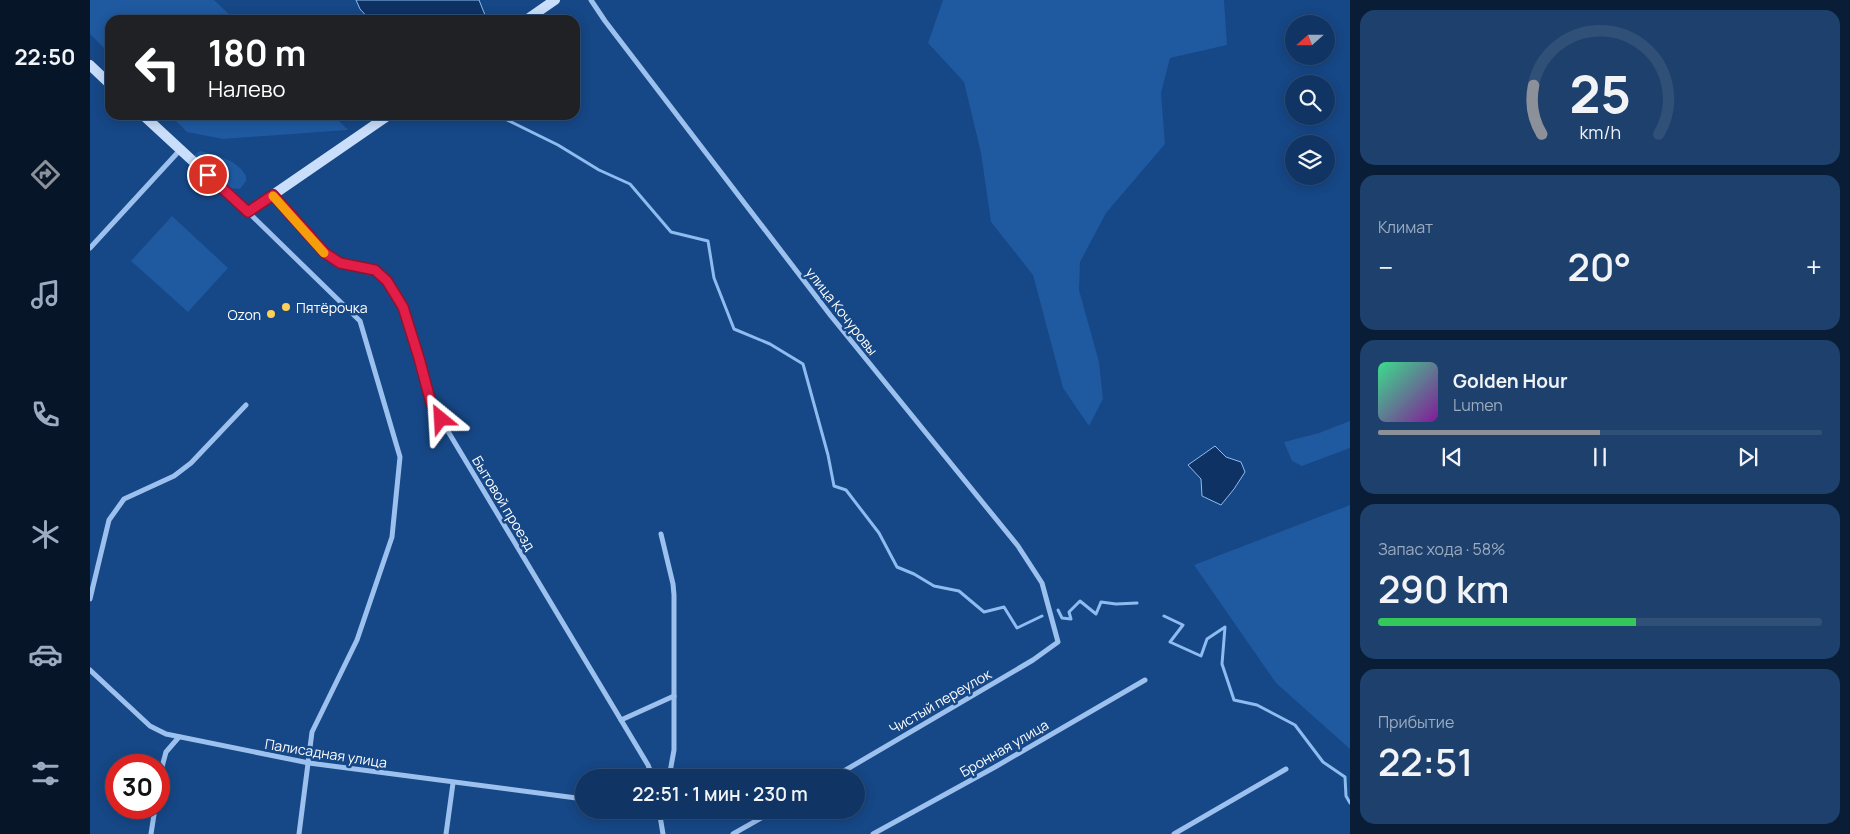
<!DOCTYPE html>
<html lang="ru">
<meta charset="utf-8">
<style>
body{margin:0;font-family:Manrope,sans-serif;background:#1e406d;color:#f1f3f6;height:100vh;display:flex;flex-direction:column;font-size:19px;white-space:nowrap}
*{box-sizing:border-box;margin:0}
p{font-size:16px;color:#9cabbf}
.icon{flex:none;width:28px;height:28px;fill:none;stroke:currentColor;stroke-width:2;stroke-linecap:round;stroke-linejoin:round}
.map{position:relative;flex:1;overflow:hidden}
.sheet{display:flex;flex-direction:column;gap:10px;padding:10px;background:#091d37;width:500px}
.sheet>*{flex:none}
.top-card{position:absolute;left:15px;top:15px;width:475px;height:105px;border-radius:15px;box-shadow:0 2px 12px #0003,0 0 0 1px #305078;background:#202124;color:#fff;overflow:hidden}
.needle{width:32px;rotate:249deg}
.fabs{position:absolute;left:1195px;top:15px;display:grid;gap:10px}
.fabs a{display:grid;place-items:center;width:50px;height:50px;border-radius:50%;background:#103564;box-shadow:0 2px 12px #0003,0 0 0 1px #305078;font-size:25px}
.speed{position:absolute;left:15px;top:754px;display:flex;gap:10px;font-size:25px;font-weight:700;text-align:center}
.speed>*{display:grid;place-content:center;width:65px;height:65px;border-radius:50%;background:#103564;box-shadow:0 2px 12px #0003,0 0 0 1px #305078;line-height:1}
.speed .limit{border:8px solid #d22;background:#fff;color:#111}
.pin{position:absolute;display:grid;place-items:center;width:42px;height:42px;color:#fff;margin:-21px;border:2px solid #fff;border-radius:50%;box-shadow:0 1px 5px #0007}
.me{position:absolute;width:55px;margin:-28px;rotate:333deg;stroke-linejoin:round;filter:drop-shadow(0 0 4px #0008)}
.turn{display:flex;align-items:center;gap:18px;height:105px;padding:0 20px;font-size:22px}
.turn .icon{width:65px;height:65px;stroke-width:2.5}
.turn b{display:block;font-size:35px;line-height:42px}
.big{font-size:38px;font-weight:600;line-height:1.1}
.sheet .card{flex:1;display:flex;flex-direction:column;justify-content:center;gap:8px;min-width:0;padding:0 18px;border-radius:15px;background:#1e406d}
.sheet .dial{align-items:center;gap:0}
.dial svg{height:130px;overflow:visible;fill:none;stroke:#305078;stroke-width:7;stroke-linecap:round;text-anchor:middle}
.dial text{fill:#f1f3f6;stroke:none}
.song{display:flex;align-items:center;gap:15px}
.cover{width:60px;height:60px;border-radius:8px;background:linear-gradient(135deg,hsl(150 70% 55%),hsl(290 70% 35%))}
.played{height:5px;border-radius:2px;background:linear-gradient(90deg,#8c9099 50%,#305078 50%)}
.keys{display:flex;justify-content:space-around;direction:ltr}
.heat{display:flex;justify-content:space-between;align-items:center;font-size:28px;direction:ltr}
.charge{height:8px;border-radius:4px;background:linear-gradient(90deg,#34c759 58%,#305078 0)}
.trip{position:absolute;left:485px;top:769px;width:290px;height:50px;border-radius:25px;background:#103564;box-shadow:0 2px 12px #0003,0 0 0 1px #305078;font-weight:600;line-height:50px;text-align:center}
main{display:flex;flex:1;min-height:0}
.menu{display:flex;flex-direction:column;width:90px;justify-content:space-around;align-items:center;background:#061528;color:#9cabbf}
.menu .icon{width:35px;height:35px}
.menu .current{color:#8c9099}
.menu b{font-size:22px;color:#f1f3f6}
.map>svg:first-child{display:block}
.green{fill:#1f59a0}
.water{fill:#0e3264;stroke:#8ebcf1}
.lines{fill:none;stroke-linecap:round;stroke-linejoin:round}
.stream{stroke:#8ebcf1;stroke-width:3}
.street{stroke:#9cc1ee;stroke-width:5}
.secondary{stroke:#c9defa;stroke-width:10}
.route-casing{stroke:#92132f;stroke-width:12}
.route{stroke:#e11d48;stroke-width:9}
.slow{stroke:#f59e0b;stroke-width:9}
.poi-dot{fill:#ffcf59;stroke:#164786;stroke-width:2}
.labels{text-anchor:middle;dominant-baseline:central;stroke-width:5;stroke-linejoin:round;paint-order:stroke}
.poi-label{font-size:14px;fill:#fff;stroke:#164786;text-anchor:start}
.street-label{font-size:14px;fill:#fff;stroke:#164786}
</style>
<main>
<nav class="menu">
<b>22:50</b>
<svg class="icon current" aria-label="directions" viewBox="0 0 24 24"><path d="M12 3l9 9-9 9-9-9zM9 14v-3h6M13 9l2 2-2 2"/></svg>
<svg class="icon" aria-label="music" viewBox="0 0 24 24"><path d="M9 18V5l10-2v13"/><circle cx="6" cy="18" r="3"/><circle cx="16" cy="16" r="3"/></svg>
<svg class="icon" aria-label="phone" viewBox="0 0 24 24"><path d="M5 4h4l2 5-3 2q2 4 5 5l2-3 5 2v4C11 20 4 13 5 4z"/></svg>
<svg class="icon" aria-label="climate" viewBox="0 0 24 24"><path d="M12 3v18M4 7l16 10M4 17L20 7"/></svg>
<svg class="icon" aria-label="car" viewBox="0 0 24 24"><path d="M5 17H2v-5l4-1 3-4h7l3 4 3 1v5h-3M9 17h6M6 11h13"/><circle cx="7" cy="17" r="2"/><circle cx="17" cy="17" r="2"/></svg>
<svg class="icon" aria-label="filters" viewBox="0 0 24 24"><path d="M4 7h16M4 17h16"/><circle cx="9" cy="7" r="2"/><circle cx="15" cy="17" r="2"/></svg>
</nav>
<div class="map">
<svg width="1260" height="834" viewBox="0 0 1260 834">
<rect width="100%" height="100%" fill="#164786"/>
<!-- green -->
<g class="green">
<path d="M0,0H124L145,20H20V54L0,34Z"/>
<path d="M853,0H1134L1137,45L1080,58L1071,93L1075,144L1016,213L990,262L989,290L1009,362L1013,399L999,426L973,388L943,275L901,222L891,153L874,82L838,43Z"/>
<path d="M80,115H243L258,130L133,139L97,132Z"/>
<path d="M110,151C126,155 148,160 156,176V181L150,189L140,188L104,155Z"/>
<path d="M82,216L138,268L98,312L41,261Z"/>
<path d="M1260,421V448L1212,466L1202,461L1194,442L1229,433Z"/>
<path d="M1260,505V749L1186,683L1104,565Z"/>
</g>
<!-- water -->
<g class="water">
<path d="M266,0H389L397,20H280L270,9Z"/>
<path d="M1125,446L1136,457L1151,462L1155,472L1144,489L1131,505L1112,496L1111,479L1098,465Z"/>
</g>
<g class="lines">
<!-- stream -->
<g class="stream">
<path d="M407,115L468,145L509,170L540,184L581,232L618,241L624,278L644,329L680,344L713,364L738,455L744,486L756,490L789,533L807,567L824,574L844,586L869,591L894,612L914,607L927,628L952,616"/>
<path d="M968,610L972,618L981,619L979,612L990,601L1006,614L1011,602L1026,604L1047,603"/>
<path d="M1074,616L1093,625L1080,642L1111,656L1117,639L1135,627L1132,664L1144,700L1167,705L1205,725L1233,762L1255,777L1256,796L1260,803"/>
</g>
<!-- street -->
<g class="street">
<path d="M501,0L515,21L741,316L928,546L952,583L968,642L943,660L742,778"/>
<path d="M183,195C199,213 229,253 249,263C267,271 283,264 298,282C321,311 332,366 341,403L558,765L563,778"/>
<path d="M158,212L270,321L310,457L302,537L267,640L222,732L209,834"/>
<path d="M0,248L90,150"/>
<path d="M0,599L19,520L34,499L84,476L101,463L156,405"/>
<path d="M0,670L60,726L76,734L219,763L494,799"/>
<path d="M531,720L584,696"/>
<path d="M69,778L76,752L89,737"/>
<path d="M567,778L580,772L584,750V595L583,584L571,534"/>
<path d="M569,810L573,834"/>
<path d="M61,834L65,808"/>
<path d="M356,834L363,783"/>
<path d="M643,834L685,810"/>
<path d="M783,834L905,767L1055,680"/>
<path d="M1084,834L1196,769"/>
</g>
<!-- secondary -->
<g class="secondary">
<path d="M436,20L465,0"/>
<path d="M0,65L20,84"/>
<path d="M53,115L158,212L299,115"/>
</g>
</g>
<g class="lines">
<!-- route casing -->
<g class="route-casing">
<path id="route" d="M118,175L158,212L183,195L235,253L250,263L285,270L297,281L313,307L329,358L341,403L351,419"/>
</g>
<!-- route -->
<use href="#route" class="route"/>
<!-- slow -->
<path class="slow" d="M183,196L234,253"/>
</g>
<!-- markers -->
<g class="poi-dot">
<circle cx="196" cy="307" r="5"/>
<circle cx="181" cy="314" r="5"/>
</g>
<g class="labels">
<!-- poi labels -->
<g class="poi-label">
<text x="206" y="307">Пятёрочка</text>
<text x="171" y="314" text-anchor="end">Ozon</text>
</g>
<!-- street labels -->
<g class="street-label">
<text transform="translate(752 311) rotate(52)">улица Кочуровы</text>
<text transform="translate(414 503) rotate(59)">Бытовой проезд</text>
<text transform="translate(850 701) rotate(-30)">Чистый переулок</text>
<text transform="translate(914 748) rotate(-30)">Бронная улица</text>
<text transform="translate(236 753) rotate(9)">Палисадная улица</text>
</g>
</g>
</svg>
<div class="fabs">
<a><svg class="needle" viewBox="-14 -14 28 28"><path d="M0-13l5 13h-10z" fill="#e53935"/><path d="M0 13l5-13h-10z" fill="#9cabbf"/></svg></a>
<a><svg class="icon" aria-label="search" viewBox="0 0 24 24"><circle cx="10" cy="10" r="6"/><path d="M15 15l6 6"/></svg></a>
<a><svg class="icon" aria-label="layers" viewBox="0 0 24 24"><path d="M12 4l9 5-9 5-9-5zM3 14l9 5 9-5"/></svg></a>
</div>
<div class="speed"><div class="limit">30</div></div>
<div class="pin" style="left:118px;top:175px;background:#d93025"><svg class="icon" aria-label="arrive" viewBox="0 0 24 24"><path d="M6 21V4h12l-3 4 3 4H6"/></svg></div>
<svg class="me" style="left:351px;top:419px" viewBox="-20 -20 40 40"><path d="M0-17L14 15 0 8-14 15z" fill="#e11d48" stroke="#fff" stroke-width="4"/></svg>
<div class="trip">22:51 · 1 мин · 230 m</div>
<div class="top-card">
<div class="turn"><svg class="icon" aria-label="left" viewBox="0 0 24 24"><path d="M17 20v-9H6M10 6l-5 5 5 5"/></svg><div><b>180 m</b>Налево</div></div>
</div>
</div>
<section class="sheet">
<div class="card dial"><svg viewBox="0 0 100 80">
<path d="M14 69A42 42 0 1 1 86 69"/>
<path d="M14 69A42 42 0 0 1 9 39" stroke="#8c9099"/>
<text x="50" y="56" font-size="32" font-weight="700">25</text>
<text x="50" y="72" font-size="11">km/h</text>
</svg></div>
<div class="card"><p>Климат</p>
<div class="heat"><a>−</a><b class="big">20°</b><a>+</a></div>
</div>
<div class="card">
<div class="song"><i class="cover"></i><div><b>Golden Hour</b><p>Lumen</p></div></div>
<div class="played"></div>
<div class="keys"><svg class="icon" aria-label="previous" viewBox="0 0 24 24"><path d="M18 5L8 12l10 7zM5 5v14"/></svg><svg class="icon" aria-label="pause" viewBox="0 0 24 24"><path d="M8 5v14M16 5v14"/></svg><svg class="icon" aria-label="next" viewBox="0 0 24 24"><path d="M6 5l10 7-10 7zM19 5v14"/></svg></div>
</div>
<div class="card"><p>Запас хода · 58%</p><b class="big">290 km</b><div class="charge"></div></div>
<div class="card"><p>Прибытие</p><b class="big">22:51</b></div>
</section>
</main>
